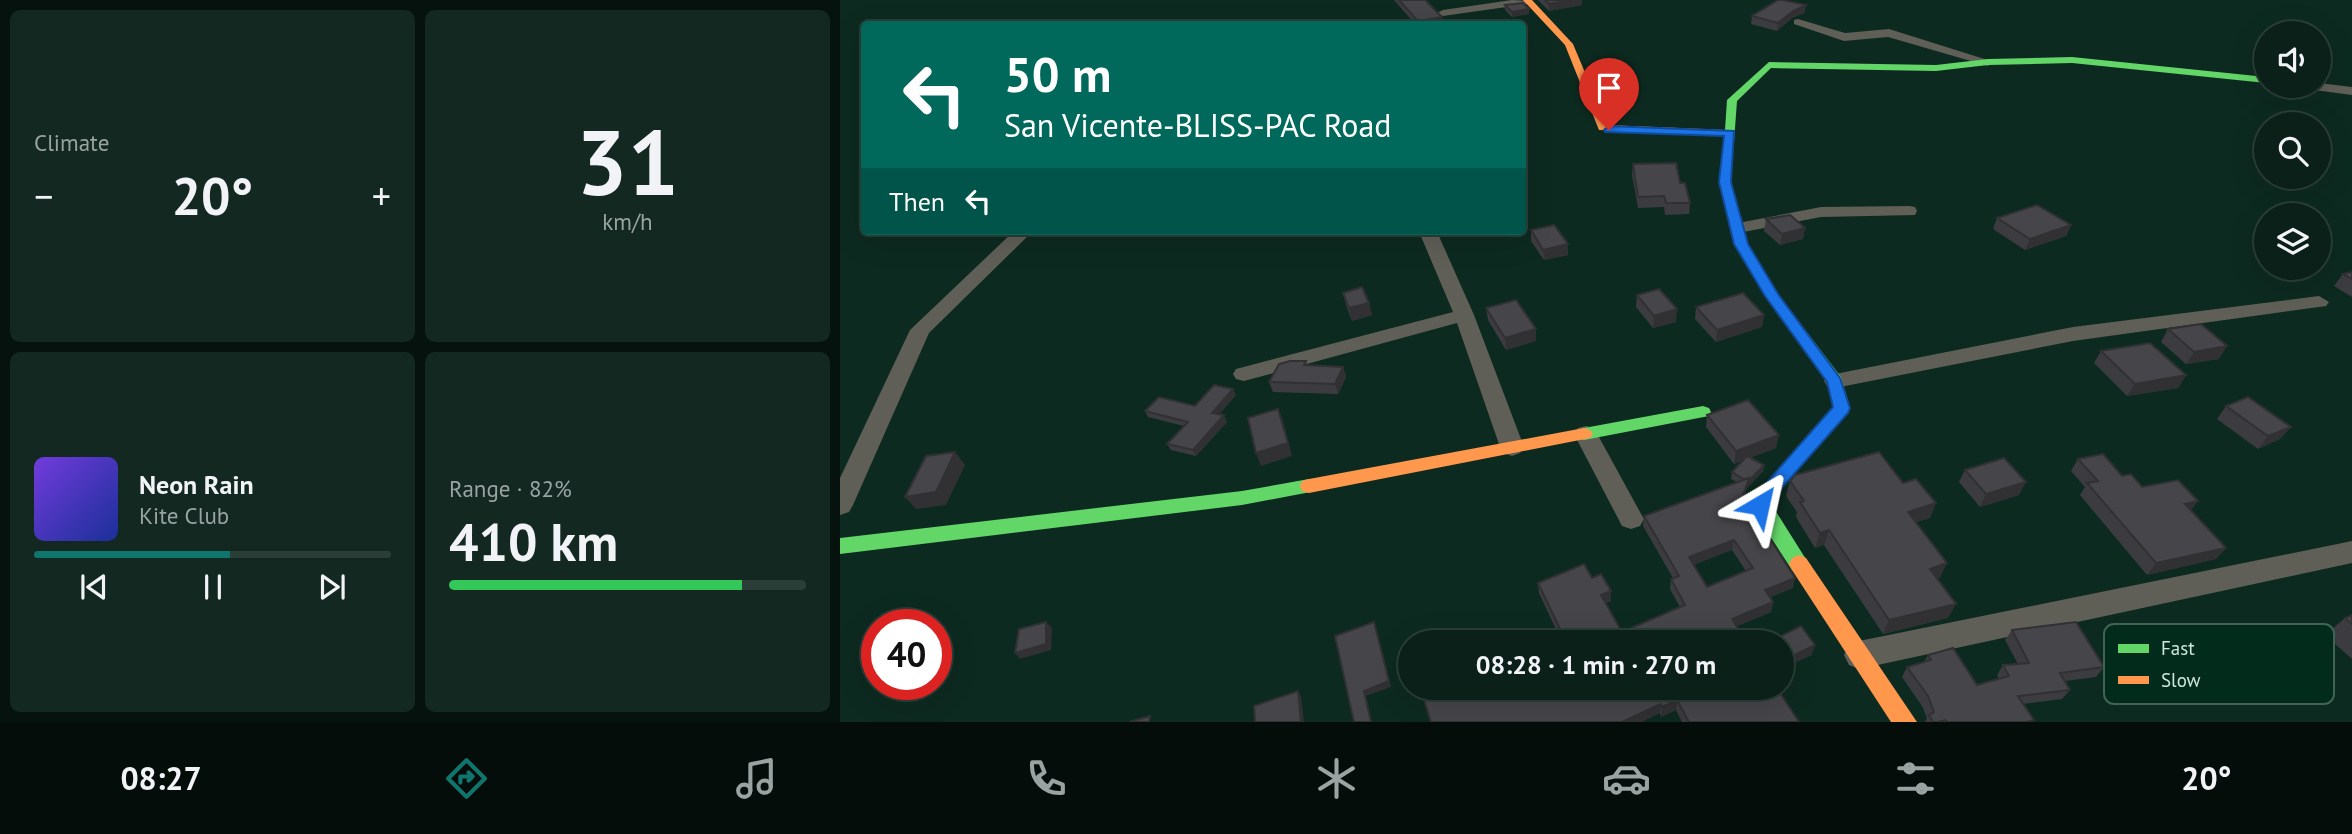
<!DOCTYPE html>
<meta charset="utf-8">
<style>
body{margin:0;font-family:"PT Sans",sans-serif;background:#132821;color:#f1f3f6;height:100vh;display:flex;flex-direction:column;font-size:26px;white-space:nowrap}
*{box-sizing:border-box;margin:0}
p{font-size:23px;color:#99a3a2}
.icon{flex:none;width:38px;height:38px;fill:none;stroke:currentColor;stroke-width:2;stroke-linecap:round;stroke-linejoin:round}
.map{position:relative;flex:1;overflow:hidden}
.side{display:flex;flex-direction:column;gap:10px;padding:10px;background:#06120d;width:840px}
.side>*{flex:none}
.hud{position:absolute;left:21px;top:21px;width:665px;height:214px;border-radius:7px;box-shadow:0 7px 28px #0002,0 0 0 2px #2a3e37;background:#00695c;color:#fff;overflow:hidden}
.fabs{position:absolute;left:1414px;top:21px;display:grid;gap:14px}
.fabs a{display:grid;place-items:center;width:77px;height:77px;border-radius:50%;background:#0a2018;box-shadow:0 7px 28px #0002,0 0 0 2px #2a3e37;font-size:35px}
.speed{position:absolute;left:21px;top:609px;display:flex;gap:14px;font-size:35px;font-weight:700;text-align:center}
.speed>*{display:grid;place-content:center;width:91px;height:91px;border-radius:50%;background:#0a2018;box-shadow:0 7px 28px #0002,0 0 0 2px #2a3e37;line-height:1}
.speed .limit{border:10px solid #d22;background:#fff;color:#111}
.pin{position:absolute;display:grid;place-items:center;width:60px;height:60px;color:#fff;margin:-72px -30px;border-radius:50% 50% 50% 0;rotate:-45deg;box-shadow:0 0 7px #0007}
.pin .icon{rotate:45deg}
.me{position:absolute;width:77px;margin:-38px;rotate:36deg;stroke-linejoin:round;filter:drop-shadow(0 0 5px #0008)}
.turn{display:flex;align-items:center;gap:24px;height:147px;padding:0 28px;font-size:32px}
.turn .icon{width:91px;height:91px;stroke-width:2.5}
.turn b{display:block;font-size:49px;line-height:60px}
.then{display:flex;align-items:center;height:66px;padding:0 28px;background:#0003;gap:14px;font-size:26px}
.big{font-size:52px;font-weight:800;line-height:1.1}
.side .widget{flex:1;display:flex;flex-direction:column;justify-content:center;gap:10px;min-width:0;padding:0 24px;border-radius:10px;background:#132821}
.side .dial{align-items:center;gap:0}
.dial b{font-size:91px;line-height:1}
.song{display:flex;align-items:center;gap:21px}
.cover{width:84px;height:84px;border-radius:10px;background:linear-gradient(135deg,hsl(260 70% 55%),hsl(230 70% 35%))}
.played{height:7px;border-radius:4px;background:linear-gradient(90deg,#0f766e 55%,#2a3e37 55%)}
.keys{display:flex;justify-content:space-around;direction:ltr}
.heat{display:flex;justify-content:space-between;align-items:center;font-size:38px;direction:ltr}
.charge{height:10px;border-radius:5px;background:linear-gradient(90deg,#34c759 82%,#2a3e37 0)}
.side .tiles{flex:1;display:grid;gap:10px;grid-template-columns:repeat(2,1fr)}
.trip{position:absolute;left:558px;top:630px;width:396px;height:70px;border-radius:35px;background:#0a2018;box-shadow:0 7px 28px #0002,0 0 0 2px #2a3e37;font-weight:800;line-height:70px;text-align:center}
.dock{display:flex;height:112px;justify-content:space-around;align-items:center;background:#040d0a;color:#99a3a2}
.dock .icon{width:49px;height:49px}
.dock .active{color:#0f766e}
.dock b{font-size:32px;color:#f1f3f6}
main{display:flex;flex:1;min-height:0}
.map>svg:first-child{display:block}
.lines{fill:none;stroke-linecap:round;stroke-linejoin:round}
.street{fill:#5f5e57;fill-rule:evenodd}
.fast{fill:#63d668;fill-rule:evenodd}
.slow{fill:#ff974d;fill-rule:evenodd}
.wall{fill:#3c3c40;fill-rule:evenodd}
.shaded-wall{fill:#313134}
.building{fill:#46464a;stroke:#313134;stroke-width:2;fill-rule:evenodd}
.route{fill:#1a73e8;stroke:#114b97;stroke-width:2}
.key{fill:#032b1c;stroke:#406355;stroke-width:2}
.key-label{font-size:19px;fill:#cde7d9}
</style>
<main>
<section class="side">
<div class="tiles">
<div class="widget"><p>Climate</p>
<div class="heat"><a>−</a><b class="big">20°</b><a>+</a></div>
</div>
<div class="widget dial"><b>31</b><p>km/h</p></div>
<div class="widget">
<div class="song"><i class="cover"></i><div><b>Neon Rain</b><p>Kite Club</p></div></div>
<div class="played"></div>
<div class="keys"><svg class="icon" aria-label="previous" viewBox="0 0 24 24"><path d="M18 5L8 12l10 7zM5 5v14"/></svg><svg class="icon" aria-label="pause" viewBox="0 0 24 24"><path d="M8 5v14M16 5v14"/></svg><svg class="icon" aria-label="next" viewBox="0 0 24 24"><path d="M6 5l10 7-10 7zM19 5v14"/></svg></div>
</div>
<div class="widget"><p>Range · 82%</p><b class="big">410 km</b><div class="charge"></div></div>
</div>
</section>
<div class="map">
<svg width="1512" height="722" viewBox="0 0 1512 722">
<rect width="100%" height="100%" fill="#0d2a20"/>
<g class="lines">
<!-- street -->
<g class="street">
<path d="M672,0L693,1L688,4L603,16L597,13L603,10Z"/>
<path d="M958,19L1005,33L1049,29L1154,62L1148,66L1048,37L1004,41L954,24V20Z"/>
<path d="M1479,83L1512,87V95L1474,90L1467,86H1479Z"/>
<path d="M1069,206L1075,207L1077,211L1075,215L981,217L898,233L889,228L898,223L981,207Z"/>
<path d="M174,231H193L89,333L13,505L9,512L0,515V478L70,330Z"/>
<path d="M582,231H596L598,234L634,315L684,447L680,453L672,456L664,453L660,447L617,323L404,381L396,379L393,374L396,369L613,312L580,234Z"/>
<path d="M1479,296L1489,302L1486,306L1233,341L995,388L987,386L984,381L987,376L995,374L1233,327Z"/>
<path d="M746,426L754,428L800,512L804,519L800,526L791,529L782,526L734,434L738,428Z"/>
<path d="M1512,541V563L1019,669L1009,665L1004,655L1009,645L1019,641Z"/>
</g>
<!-- fast -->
<g class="fast">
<path d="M1232,57L1426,77V83L1232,63L1148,65L1096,71L931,68L897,101L891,182L908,244L938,294L1001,377L1010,408L930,502L969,564L966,570L959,573L952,570L913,510L912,499L993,407L987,382L925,296L894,244L879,182L884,136L864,135L859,132L864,129L885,130L887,100L929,62L1096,65L1148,59Z"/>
<path d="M863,406L869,408L871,412L869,416L744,440L738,438L735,434L738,430L744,428Z"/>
<path d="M469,479L476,481L478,486L476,491L402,505L0,554V538L402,491Z"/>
</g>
<!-- slow -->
<g class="slow">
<path d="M683,0H692L733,44L767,125L864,129L869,132L868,134L759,130L725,45Z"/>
<path d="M744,428L750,430L753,434L750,438L469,493L462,491L460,486L462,481L469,479Z"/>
<path d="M959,555L966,558L1077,722H1051L952,570L949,564L952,558Z"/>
</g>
</g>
<!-- wall -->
<g class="wall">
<path d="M554,0H586L603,24H575Z"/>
<path d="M698,0H742V5L709,11Z"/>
<path d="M665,5L689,9V14L672,17L665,10Z"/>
<path d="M966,5L964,13L952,18L937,31L911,24L912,16Z"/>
<path d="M793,164L840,183L850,203L849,214L825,215L824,207L798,208L792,175Z"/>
<path d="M1157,218L1231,225L1226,236L1185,250L1153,229Z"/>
<path d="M926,219L965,228L963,239L940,245L924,231Z"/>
<path d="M691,230L728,255L704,260L691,241Z"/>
<path d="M1512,272V297L1494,286L1503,274Z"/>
<path d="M503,293L529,303L532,315L512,321L506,305Z"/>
<path d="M797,295L836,322L813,328L796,307Z"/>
<path d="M856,307L924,315L922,327L876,342L855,319Z"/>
<path d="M646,308L696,341L666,350L648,320Z"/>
<path d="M1328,329L1379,359L1346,364L1321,342Z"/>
<path d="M1261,351L1346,375L1338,388L1287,396L1254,363Z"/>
<path d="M466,361L467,365L503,367L506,377L498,394L433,392L429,382Z"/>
<path d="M396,395L379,414L387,422L356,456L331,450L327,444L344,426L308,417L305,411L355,406Z"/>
<path d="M1386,406L1451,427L1440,439L1418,449L1377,419Z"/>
<path d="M867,415L936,448L911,457L924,465L923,471L907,488L904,498L953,588L930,597L933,602L931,612L897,626L720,638L699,593L698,583L752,578L771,591V601L766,603L782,632L840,607L830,589L831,579L833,578L803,526L804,516L897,482L891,479L892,472L903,460L894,464L866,427ZM892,550L906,571L867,587L853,565Z"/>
<path d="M1238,459L1282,476L1351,510L1386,548L1376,559L1307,575L1240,495L1245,487L1231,471Z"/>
<path d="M1125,470L1179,495L1140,507L1119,482Z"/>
<path d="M950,481L1090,518L1076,522L1100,578L1097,579L1108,618L1043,634L984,545L975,548L956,517L957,512L946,496Z"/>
<path d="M1512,615V659L1485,635L1505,618Z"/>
<path d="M1172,630L1264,667L1256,677L1225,681L1230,690L1222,699L1183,704L1192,722H1085L1087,718L1082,706L1062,677L1067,667L1084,662L1088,655L1137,685L1159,679L1157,675L1163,665L1178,664L1165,640Z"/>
<path d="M937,688L959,722H842L836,710L821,717L820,713L801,722H590L636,694Z"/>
</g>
<!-- shaded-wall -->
<g class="shaded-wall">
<path d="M731,0H742V5L709,11V4Z"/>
<path d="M966,5L964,13L952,18L937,31L938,23L953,11Z"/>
<path d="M689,9V14L672,17V12Z"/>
<path d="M602,17L603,24H578V21Z"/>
<path d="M1231,225L1226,236L1185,250L1190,239Z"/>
<path d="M965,228L963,239L940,245L942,234Z"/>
<path d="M728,244V255L704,260L703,250Z"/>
<path d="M529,303L532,315L512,321L509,308Z"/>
<path d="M837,309L836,322L813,328L814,316Z"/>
<path d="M924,315L922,327L876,342L877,330Z"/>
<path d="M696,329V341L666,350L665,338Z"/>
<path d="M1387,346L1379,359L1346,364L1354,352Z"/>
<path d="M503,367L506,377L498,394L495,384Z"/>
<path d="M1346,375L1338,388L1287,396L1295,384Z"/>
<path d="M393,389L396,395L375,419L372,413Z"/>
<path d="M438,409L443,421L452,456L421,466L416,453Z"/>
<path d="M384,415L387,422L356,456L353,450Z"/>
<path d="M1451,427L1440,439L1418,449L1428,436Z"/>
<path d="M939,435L936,448L894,464L896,451Z"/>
<path d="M115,452L125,465L106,505L76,509L65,497Z"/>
<path d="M924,465L923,471L907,488L908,482Z"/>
<path d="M1186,482L1179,495L1140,507L1146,494Z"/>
<path d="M1358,501L1349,513L1345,504Z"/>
<path d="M1096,503L1090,518L1062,527L1068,512Z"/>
<path d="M989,530L984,545L975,548L980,533Z"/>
<path d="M894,540L892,550L847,567L849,557Z"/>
<path d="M1386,548L1376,559L1307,575L1316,563Z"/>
<path d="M1107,563L1100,578L1083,584L1090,569Z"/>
<path d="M955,578L953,588L923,600L925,590Z"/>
<path d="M771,591V601L761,605V595Z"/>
<path d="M933,602L931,612L890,629L892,619Z"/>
<path d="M1116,604L1108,618L1043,634L1049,620Z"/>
<path d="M206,622L212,628L211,650L180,659L175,653Z"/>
<path d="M536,628L551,687L526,696L532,722H531L524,691Z"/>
<path d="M975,645L972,655L942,669V661Z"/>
<path d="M458,691L461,697L464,722H461Z"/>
<path d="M837,700L836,710L821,717L822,707Z"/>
<path d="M821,704L820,713L801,722H782Z"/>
</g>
<!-- building -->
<g class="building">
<path d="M559,0H585L602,17L578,21Z"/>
<path d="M705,0H731L709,4Z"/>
<path d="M938,0H943L966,5L953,11L938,23L912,16Z"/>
<path d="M683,3L689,9L672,12L665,5Z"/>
<path d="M836,163L840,183H845L850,203H826L824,196L798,197L793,164Z"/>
<path d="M1197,205L1231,225L1190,239L1157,218Z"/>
<path d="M950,215L965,228L942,234L926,219Z"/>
<path d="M714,225L728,244L703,250L691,230Z"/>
<path d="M1512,272V279L1503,274Z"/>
<path d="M522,287L529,303L509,308L503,293Z"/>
<path d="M819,289L837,309L814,316L797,295Z"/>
<path d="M903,293L924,315L877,330L856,307Z"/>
<path d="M676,300L696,329L665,338L646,308Z"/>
<path d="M1361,324L1387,346L1354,352L1328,329Z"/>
<path d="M1310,343L1346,375L1295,384L1261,351Z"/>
<path d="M450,361H466L464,365L503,367L495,384L429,382L439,364Z"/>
<path d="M374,385L393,389L372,413L384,415L353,450L327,444L348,422L305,411L319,397L355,406Z"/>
<path d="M1408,397L1451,427L1428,436L1386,406Z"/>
<path d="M908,400L939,435L896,451L867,415Z"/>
<path d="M438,409L448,443L416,453L408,418Z"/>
<path d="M115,452L96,492L65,497L86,456Z"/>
<path d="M1039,452L1063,483L1076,479L1096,503L1068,512L1107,563L1090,569L1116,604L1049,620L989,530L980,533L960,502L964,501L950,481L955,475Z"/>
<path d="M1263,454L1282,476L1291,474L1302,487L1338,480L1358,501L1345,504L1386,548L1316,563L1247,483L1258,481L1238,459Z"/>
<path d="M907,456L924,465L908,482L909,478L905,480L892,472Z"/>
<path d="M1164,458L1186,482L1146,494L1125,470Z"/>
<path d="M909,478L903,496L955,578L925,590L933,602L892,619L907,642H711L724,637L698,583L744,564L752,578L761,574L771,591L761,595L782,632L845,605L831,579L839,576L804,516ZM894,540L913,568L867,587L849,557Z"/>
<path d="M1512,615V624L1505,618Z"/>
<path d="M206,622V644L175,653L179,629Z"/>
<path d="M534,622L549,681L524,691L531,722H514L495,636Z"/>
<path d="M1236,622L1264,667L1220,673L1230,690L1178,696L1194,720L1186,722H1107L1105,720L1098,722H1093L1089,715L1094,712L1088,696L1067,667L1091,660L1088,655L1113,648L1137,685L1169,676L1163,665L1189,663L1172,630Z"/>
<path d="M961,626L975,645L942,661V642H929Z"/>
<path d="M612,688H634L636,694L650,688H937L959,722H849L837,700L822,707L821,704L782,722H591L584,700Z"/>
<path d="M458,691L461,722H415L414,706Z"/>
<path d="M310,716L309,722H289Z"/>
</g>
<!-- route -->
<path class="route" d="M769,126L894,131L891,182L908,244L938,294L1000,378L1010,408L1008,413L930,501L927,511L920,513L913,511L910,505L912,499L993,407L987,382L925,296L894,244L879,182L884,136L765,132L764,130Z"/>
<!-- legend -->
<rect x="1264" y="624" width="230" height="80" rx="10" class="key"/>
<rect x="1278" y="644" width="31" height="9" fill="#63d668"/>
<rect x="1278" y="676" width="31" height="8" fill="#ff974d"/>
<g class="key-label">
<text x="1321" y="655">Fast</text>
<text x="1321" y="687">Slow</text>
</g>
</svg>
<div class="fabs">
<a><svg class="icon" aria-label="sound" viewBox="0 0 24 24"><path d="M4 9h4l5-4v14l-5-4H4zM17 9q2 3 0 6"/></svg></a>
<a><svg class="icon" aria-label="search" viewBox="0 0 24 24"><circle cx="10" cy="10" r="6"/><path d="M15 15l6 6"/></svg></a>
<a><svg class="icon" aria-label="layers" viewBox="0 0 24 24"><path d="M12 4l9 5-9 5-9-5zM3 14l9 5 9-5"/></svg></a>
</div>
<div class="speed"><div class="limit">40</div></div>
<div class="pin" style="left:769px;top:130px;background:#d93025"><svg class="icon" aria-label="arrive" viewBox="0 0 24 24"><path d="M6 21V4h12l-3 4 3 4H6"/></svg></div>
<svg class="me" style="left:920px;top:505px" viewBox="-20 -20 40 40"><path d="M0-17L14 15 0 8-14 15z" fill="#1a73e8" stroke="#fff" stroke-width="4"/></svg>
<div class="trip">08:28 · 1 min · 270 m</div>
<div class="hud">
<div class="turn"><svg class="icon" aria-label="left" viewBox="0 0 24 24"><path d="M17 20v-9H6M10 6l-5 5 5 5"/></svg><div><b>50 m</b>San Vicente-BLISS-PAC Road</div></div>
<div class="then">Then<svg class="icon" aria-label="left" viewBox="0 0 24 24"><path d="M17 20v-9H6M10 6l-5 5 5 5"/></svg></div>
</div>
</div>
</main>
<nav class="dock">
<b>08:27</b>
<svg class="icon active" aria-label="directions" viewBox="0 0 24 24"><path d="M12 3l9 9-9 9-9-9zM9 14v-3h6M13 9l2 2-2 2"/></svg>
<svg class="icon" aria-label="music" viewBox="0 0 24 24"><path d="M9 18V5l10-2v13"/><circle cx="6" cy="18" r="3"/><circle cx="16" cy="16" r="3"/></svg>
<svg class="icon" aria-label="phone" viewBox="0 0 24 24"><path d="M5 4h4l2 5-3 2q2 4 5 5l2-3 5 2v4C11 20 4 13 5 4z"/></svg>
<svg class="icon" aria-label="climate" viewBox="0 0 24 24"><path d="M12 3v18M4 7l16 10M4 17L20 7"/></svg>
<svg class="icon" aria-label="car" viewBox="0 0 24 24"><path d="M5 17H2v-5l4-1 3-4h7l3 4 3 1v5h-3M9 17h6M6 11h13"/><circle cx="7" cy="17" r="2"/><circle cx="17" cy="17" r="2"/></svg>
<svg class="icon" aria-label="filters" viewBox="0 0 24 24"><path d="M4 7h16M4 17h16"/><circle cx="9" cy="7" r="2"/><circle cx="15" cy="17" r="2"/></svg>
<b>20°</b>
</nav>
